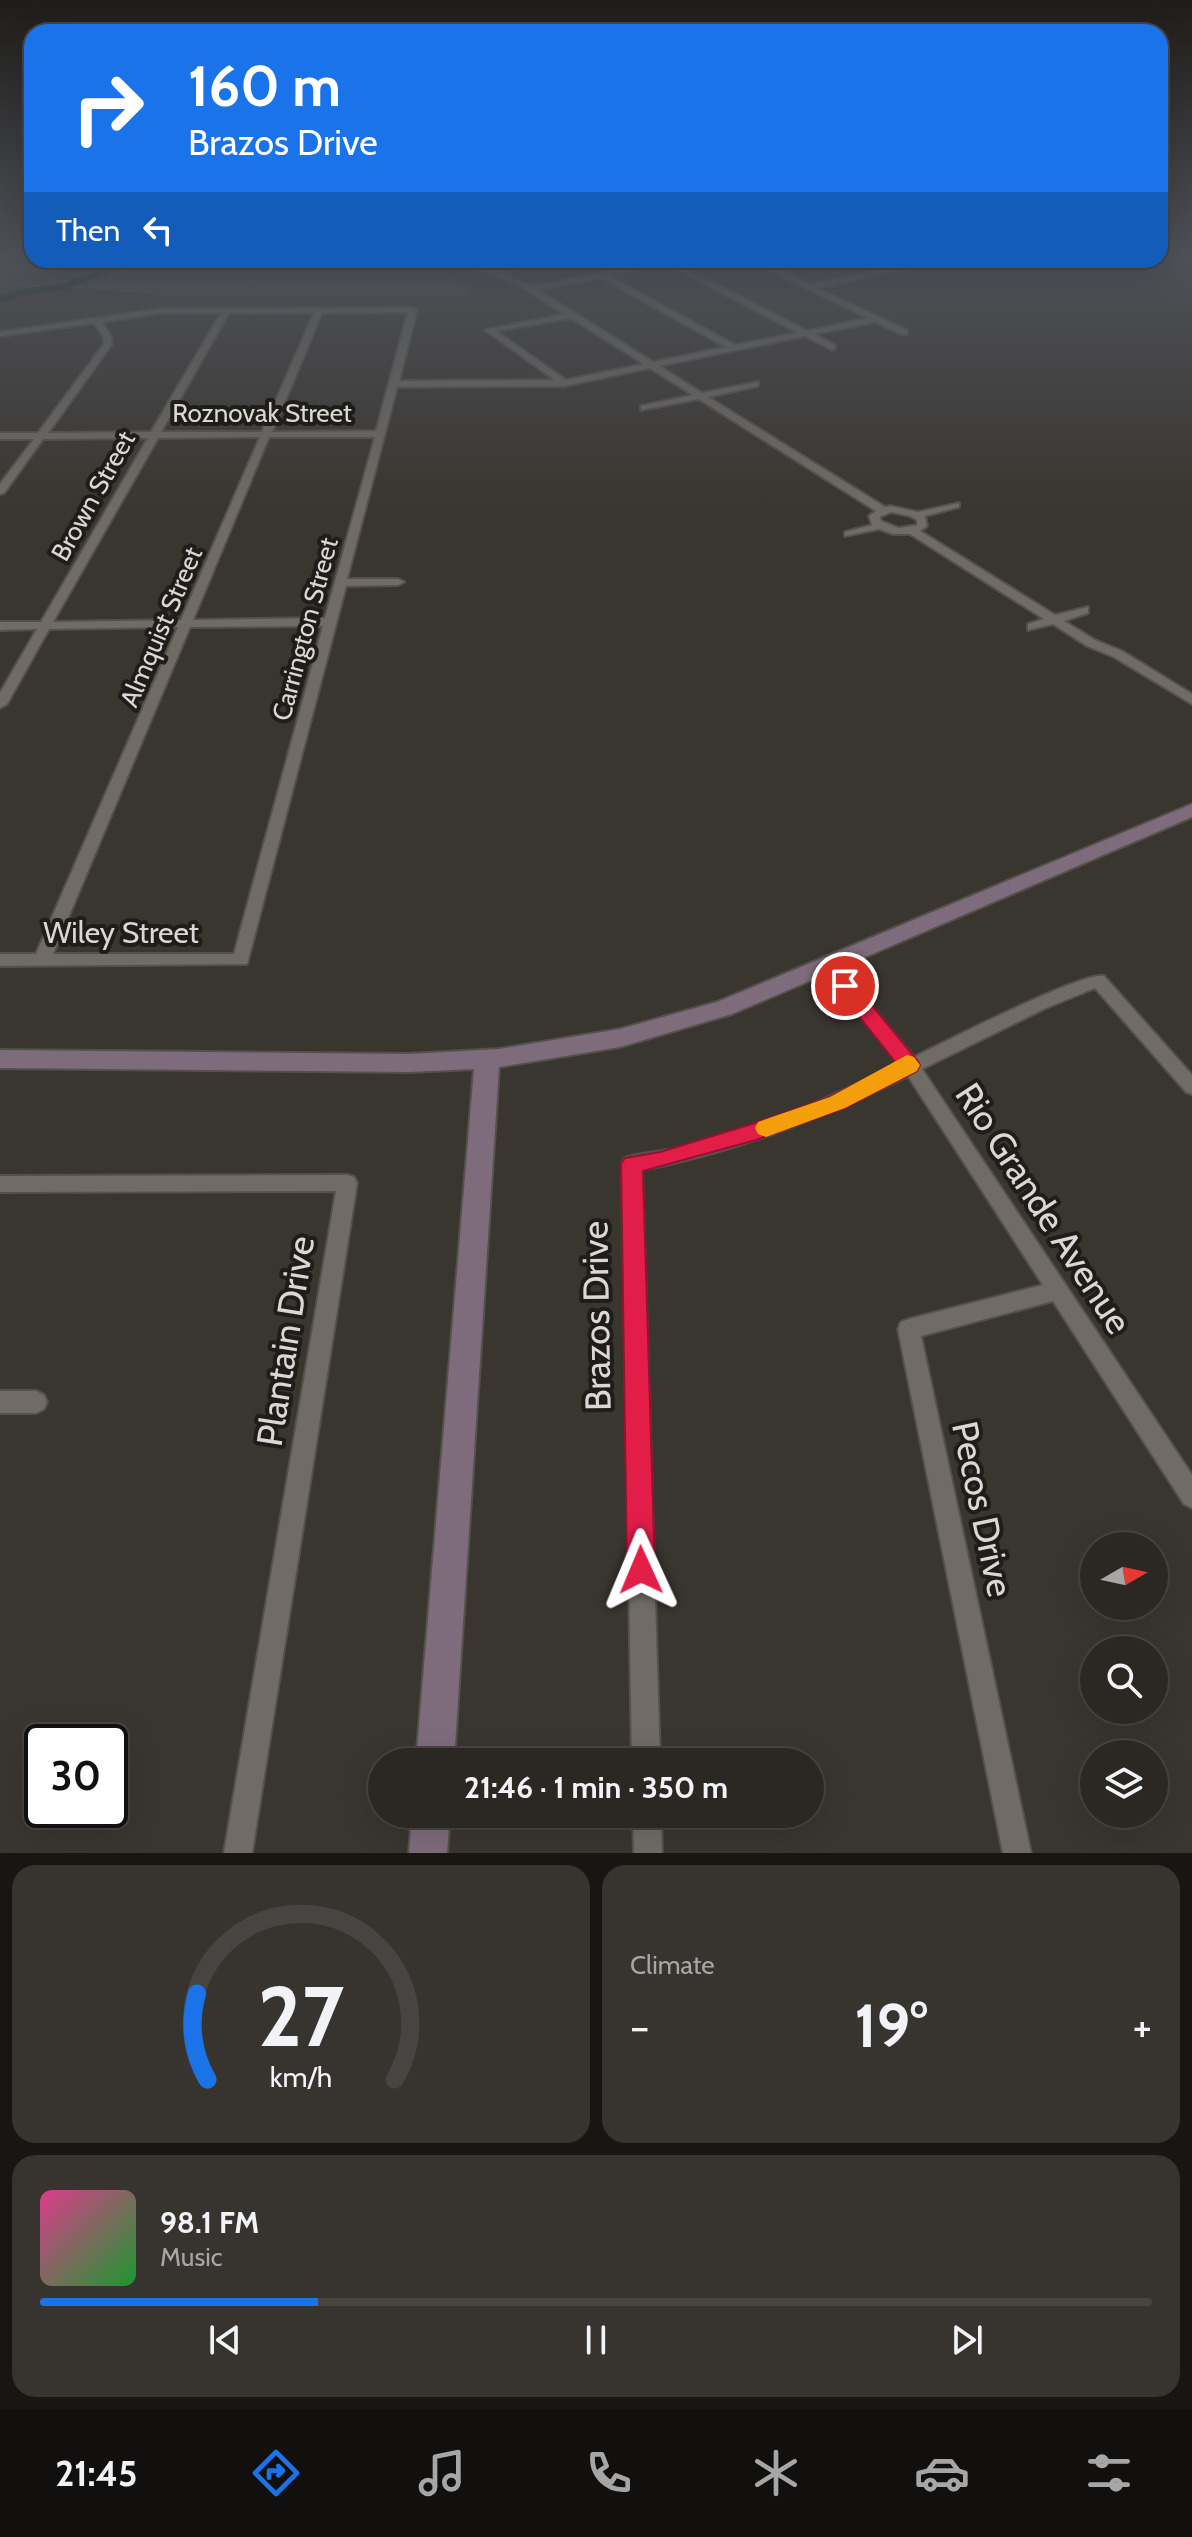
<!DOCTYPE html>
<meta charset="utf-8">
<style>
body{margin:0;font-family:Cabin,sans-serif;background:#373430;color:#f1f3f6;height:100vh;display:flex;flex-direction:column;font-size:30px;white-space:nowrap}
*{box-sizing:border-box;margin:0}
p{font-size:26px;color:#a6a6a6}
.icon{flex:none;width:44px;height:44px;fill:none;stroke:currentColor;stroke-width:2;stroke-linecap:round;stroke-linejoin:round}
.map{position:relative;height:1853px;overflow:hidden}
.details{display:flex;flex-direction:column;gap:12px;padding:12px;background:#181613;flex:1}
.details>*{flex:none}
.hud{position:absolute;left:24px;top:24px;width:1144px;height:244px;border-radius:24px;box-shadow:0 8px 32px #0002,0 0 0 2px #474441;background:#1a73e8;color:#fff;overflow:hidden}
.needle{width:52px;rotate:81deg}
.tools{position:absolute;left:1080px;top:1532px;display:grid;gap:16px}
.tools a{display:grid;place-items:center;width:88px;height:88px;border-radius:50%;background:#2b2823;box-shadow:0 8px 32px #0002,0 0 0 2px #474441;font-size:40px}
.speed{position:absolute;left:24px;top:1724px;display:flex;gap:16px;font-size:40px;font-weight:700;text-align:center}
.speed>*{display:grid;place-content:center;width:104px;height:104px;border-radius:50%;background:#2b2823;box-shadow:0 8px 32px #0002,0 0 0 2px #474441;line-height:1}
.speed .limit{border:4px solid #111;border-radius:12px;background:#fff;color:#111}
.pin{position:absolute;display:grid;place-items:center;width:68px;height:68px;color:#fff;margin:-34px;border:4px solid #fff;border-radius:50%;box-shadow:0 2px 8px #0007}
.me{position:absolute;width:88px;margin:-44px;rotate:359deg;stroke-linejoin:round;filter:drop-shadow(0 0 6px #0008)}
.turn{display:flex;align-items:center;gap:28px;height:168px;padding:0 32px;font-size:36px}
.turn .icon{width:104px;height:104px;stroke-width:2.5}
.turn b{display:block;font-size:56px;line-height:68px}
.then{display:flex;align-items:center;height:76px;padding:0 32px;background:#0003;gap:16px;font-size:30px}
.big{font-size:60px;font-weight:700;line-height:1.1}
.details .tile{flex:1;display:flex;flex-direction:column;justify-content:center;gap:12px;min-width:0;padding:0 28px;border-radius:24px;background:#373430}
.details .dial{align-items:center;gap:0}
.dial svg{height:208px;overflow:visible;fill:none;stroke:#474441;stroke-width:7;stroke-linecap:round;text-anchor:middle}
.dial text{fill:#f1f3f6;stroke:none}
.song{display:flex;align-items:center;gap:24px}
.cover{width:96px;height:96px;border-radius:12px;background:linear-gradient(135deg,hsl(330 70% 55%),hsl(130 70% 35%))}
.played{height:8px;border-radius:4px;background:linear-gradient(90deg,#1a73e8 25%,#474441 25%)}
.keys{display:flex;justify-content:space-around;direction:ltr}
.heat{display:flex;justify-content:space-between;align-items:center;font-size:44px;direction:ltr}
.details .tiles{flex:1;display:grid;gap:12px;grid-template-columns:1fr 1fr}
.tile:last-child{grid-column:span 2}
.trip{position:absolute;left:368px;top:1748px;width:456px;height:80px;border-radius:40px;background:#2b2823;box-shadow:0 8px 32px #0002,0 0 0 2px #474441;font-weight:700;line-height:80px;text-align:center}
.menu{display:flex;height:128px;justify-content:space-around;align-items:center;background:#11100e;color:#a6a6a6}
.menu .icon{width:56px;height:56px}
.menu .selected{color:#1a73e8}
.menu b{font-size:36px;color:#f1f3f6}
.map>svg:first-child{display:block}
.green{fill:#44523c}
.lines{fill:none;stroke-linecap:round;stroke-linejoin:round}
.river{fill:#001f29;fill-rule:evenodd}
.street-casing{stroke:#54514c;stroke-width:4}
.secondary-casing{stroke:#54514c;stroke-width:4}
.street{fill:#706c65;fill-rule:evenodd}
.secondary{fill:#7e6b7c;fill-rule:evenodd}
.route{fill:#e11d48;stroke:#92132f;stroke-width:2}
.slow{fill:#f59e0b}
.labels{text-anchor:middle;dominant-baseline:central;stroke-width:8;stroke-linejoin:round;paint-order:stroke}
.far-street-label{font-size:26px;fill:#dad8d4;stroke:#1f1d1a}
.street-label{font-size:30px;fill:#dad8d4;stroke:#1f1d1a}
.near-street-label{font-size:36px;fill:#dad8d4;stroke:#1f1d1a}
</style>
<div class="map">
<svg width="1192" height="1853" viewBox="0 0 1192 1853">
<rect width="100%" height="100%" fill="#39352f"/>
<!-- green -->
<path class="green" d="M0,254H32V260H424L474,291L467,295H163L67,287H0Z"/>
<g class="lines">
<!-- river -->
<path class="river" d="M170,260H226L221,263L115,271L67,289L26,295L0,303V296L24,289L61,284L113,265Z"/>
<!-- street casing -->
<g class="street-casing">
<g id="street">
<path d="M493,260H535L512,264L516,269L503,273L532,286L667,260H682L675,263L807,331L868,318L748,260H758L810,284L876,271L853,260C866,260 873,269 884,270C898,271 931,260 950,260L816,288L907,330V334H901L875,322L814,334L835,345V349L832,350L805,336L659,366L702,393L758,382V386L708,397L885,507L890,506L918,512L959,503V507L925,516L927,526L920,531L1055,615L1088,607V613L1064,621L1095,640L1122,651L1192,694V704L1114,657L1087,646L1053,624L1028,630V624L1044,619L910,534H893L879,529L845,536V532L872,525L869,516L876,511L699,399L641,410V406L693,395L650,368L564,386L397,387L347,579H398L404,582L398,585L346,586L247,964L0,966V954H36L178,627L49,629L7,704L0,708V693L37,629L0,630V622H41L148,438L43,439L4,493L0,494V484L34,439H0V433H38L104,344L103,336L94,323L0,336V332L160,309L413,308L417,310L399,381L555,380L485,330L565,314L514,282L475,269L479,262ZM494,264L507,267L498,270L484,268ZM667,264L798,333L735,345L609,276ZM601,278L726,347L653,362L538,290ZM408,312L376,431L272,432L322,313ZM160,313H221L151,432L48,433L112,344L111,336L102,322ZM229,313H314L262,432H161ZM571,318L644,364L566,380L496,331ZM260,437L181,620L53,622L158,438ZM269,437H375L325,618L193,620ZM891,512L910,516L917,520V525L899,528L881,521L880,517ZM323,626L234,954H53L190,627Z"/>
<path d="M828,960L834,962L914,1057C941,1044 1085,970 1104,976L1192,1075V1094L1186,1092L1095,988L1046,1008L922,1069L1192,1475V1508L1184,1504L1053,1301L921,1336L1031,1853H1003L898,1329L901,1322L909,1319L1043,1285L908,1076C822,1118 736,1152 642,1170L660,1762H632L622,1164L625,1158L632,1156C652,1152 673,1150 693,1145C765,1129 833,1096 899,1064L822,970L820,966Z"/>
<path d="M347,1175L354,1177L357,1183L252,1853H224L336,1191L0,1192V1176Z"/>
<path d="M0,1391H36L44,1395L47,1402L44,1409L36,1413H0Z"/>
<path d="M633,1814H661L662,1853H634Z"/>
</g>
</g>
<!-- secondary casing -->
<g class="secondary-casing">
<g id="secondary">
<path d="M1192,804V817L732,1014L620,1047L499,1067L454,1762H416L474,1069L409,1072L0,1068V1050L409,1054L499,1049L620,1029L717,1002Z"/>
<path d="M412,1814H450L447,1853H409Z"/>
</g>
</g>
<!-- street -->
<use href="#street" class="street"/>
<!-- secondary -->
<use href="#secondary" class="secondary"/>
</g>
<!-- sky -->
<linearGradient id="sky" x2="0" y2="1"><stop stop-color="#1f1d1a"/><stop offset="0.5" stop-color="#4e5158"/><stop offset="1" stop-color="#4e5158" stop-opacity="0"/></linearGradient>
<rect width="1192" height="513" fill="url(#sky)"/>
<!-- route -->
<path class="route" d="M845,979L852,981L917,1060L920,1065L917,1071L845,1108L756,1140L643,1171L655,1570L651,1580L641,1584L631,1580L627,1570L621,1164L625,1158L660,1152L752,1124L830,1097L896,1063L838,990L835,986L838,981Z"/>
<!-- slow -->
<path class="slow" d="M907,1055L914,1057L920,1065L917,1071L845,1108L766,1137L758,1134L755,1128L758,1122L830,1097Z"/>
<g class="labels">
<!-- far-street labels -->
<g class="far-street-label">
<text x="262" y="413">Roznovak Street</text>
<text transform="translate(93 496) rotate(-61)">Brown Street</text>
<text transform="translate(161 627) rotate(-67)">Almquist Street</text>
<text transform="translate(305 629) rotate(-75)">Carrington Street</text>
</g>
<!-- street labels -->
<g class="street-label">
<text x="121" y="932">Wiley Street</text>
</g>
<!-- near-street labels -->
<g class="near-street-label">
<text transform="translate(1044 1208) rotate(57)">Rio Grande Avenue</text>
<text transform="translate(596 1316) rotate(-91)">Brazos Drive</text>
<text transform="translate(285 1341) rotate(-81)">Plantain Drive</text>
<text transform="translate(983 1509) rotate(78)">Pecos Drive</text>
</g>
</g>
</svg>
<div class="tools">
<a><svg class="needle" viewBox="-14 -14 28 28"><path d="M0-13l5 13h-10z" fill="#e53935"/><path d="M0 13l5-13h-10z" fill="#a6a6a6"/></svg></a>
<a><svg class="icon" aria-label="search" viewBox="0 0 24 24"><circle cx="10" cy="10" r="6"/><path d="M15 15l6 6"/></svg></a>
<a><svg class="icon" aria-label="layers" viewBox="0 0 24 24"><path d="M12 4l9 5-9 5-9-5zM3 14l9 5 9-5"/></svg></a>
</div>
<div class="speed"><div class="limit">30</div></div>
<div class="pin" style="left:845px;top:986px;background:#d93025"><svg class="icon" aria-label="arrive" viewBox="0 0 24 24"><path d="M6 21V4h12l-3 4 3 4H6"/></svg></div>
<svg class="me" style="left:641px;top:1570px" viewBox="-20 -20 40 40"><path d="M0-17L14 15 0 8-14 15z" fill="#e11d48" stroke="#fff" stroke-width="4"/></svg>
<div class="trip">21:46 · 1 min · 350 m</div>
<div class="hud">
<div class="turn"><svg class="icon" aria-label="right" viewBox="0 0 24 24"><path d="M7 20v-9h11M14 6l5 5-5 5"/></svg><div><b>160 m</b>Brazos Drive</div></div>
<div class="then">Then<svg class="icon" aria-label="left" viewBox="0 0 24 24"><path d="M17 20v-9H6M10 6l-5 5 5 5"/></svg></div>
</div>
</div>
<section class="details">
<div class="tiles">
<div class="tile dial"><svg viewBox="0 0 100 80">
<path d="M14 69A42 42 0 1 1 86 69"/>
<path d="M14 69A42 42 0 0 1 10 36" stroke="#1a73e8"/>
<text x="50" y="56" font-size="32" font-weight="700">27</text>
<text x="50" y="72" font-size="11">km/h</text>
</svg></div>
<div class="tile"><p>Climate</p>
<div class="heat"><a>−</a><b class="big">19°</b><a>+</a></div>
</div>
<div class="tile">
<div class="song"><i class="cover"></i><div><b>98.1 FM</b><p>Music</p></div></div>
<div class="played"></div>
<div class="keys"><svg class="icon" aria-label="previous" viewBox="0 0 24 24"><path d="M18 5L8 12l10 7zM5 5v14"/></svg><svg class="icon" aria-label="pause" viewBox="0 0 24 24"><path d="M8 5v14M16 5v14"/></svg><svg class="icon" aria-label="next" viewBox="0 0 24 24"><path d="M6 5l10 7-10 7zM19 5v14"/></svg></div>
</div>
</div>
</section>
<nav class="menu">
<b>21:45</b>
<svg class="icon selected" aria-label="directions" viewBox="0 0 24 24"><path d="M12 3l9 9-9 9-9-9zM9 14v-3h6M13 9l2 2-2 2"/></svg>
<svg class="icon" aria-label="music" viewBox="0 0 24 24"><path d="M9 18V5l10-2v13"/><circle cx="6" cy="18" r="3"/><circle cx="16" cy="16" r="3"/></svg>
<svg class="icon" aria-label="phone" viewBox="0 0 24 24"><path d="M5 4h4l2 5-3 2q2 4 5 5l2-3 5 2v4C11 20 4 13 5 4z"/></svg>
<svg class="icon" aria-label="climate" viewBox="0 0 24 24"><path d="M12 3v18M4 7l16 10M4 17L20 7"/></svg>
<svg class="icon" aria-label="car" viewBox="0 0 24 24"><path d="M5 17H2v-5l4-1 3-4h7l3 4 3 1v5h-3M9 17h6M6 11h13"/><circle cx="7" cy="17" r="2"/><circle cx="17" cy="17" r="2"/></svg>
<svg class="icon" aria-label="filters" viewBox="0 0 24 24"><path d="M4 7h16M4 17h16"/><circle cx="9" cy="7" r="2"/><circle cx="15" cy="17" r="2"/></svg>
</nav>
